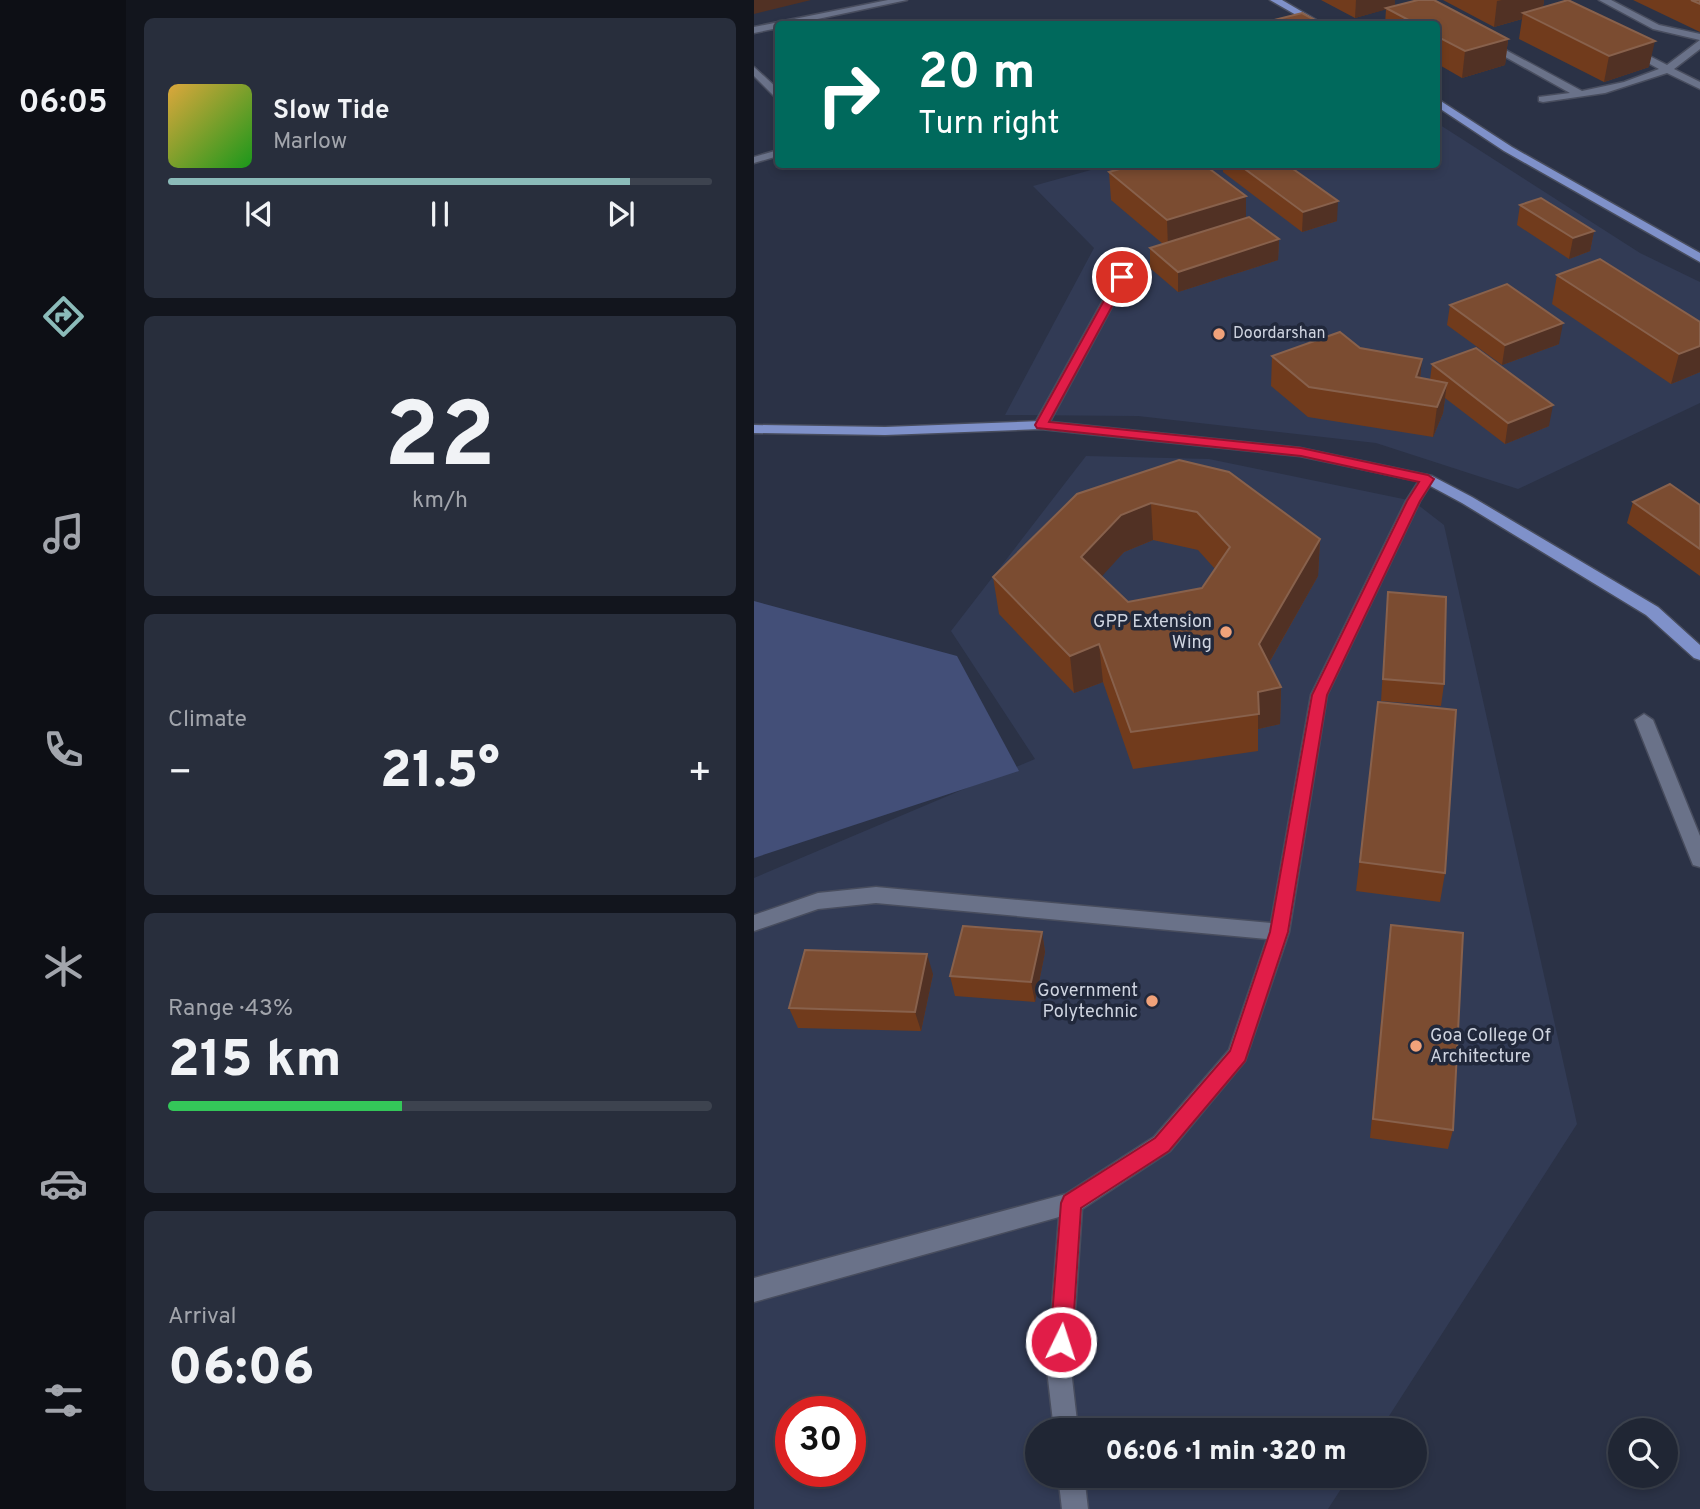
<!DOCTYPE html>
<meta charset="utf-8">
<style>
body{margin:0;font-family:Overpass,sans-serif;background:#282e3c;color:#f1f3f6;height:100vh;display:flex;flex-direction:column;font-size:26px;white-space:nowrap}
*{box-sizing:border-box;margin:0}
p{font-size:23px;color:#a2a5ac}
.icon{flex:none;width:38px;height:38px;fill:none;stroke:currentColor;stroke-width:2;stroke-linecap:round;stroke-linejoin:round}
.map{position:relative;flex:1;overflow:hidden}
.side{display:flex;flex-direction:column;gap:18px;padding:18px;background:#12151d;width:628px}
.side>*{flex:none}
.top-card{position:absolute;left:21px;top:21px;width:665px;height:147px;border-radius:7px;box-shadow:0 4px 10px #0003,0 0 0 2px #3d434f;background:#00695c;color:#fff;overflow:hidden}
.fabs{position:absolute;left:854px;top:1418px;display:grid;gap:14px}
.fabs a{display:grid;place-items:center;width:70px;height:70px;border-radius:50%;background:#202634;box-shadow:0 4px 10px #0003,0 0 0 2px #3d434f;font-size:35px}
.speed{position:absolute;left:21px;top:1396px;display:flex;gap:14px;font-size:35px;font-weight:700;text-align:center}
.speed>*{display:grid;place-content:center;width:91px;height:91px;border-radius:50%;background:#202634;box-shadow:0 4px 10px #0003,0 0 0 2px #3d434f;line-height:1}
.speed .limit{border:10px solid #d22;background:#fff;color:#111}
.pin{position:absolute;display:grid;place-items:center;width:60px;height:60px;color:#fff;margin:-30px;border:4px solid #fff;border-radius:50%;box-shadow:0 2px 7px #0007}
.me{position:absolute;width:77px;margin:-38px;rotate:4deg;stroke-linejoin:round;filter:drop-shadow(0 0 5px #0008)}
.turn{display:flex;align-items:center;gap:24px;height:147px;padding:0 28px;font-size:32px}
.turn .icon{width:91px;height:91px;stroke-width:2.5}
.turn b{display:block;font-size:49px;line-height:60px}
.big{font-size:52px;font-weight:800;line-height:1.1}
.side .widget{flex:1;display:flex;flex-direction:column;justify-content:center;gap:10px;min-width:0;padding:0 24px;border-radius:10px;background:#282e3c}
.side .dial{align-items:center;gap:0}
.dial b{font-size:91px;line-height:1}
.song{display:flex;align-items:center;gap:21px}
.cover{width:84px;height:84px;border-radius:10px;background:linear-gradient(135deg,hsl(40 70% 55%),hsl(120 70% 35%))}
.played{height:7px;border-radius:4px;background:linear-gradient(90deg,#8bbbb9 85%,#3d434f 85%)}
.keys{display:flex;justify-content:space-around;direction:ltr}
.heat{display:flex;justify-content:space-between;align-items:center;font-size:38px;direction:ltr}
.charge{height:10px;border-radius:5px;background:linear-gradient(90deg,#34c759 43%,#3d434f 0)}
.trip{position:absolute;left:271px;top:1418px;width:402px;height:70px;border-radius:35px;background:#202634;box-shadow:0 4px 10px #0003,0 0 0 2px #3d434f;font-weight:800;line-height:70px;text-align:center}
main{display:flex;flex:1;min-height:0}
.tabs{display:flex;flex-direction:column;width:126px;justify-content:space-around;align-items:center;background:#0d0f15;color:#a2a5ac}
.tabs .icon{width:49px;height:49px}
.tabs .on{color:#8bbbb9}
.tabs b{font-size:32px;color:#f1f3f6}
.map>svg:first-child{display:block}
.built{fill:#323b55;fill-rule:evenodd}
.green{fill:#434f78}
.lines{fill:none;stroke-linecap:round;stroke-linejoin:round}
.minor-casing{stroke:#484d5e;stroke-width:3}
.major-casing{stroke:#484d5e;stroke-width:3}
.minor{fill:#6a7289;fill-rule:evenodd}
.major{fill:#7f91ca;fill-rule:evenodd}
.wall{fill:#713b1c;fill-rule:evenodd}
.shaded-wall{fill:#513124}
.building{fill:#7b4c31;stroke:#88614c;stroke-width:2;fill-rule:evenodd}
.route{fill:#e11d48;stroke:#92132f;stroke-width:2}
.poi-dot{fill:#f0a27a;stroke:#21283b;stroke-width:2.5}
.labels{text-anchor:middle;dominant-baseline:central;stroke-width:7;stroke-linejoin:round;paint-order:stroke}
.far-poi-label{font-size:16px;fill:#cfd4e0;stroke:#21283b;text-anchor:start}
.poi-label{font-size:18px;fill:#cfd4e0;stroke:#21283b;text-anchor:end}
</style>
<main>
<nav class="tabs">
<b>06:05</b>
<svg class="icon on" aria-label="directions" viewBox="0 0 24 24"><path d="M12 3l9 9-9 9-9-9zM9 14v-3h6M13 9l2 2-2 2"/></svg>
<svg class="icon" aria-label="music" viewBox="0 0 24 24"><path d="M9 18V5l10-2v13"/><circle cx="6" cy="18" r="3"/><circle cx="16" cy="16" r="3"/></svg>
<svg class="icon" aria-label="phone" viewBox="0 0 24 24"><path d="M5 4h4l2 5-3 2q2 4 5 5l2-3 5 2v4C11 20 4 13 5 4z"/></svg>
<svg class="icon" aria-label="climate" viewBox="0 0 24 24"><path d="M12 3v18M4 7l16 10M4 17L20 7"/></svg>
<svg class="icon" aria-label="car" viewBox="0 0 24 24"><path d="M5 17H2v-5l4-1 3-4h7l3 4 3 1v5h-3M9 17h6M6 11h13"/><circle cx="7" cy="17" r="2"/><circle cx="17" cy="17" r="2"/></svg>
<svg class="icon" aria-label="filters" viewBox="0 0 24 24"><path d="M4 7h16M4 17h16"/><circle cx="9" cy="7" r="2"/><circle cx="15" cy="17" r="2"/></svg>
</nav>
<section class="side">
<div class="widget">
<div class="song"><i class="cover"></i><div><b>Slow Tide</b><p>Marlow</p></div></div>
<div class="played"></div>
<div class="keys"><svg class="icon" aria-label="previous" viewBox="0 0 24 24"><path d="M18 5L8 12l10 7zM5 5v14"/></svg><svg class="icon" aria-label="pause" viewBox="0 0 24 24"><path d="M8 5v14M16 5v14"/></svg><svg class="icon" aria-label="next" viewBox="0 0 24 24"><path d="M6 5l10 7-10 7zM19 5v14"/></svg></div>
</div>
<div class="widget dial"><b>22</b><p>km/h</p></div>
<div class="widget"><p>Climate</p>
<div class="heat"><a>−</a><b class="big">21.5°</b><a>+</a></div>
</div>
<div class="widget"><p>Range · 43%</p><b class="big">215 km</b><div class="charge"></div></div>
<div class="widget"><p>Arrival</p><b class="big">06:06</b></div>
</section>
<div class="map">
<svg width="946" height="1509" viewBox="0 0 946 1509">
<rect width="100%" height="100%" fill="#2b3246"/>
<!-- built -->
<g class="built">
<path d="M683,123L886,253L946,282V403L764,489L622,443L384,416L251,415L340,248L279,186L355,165L682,164Z"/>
<path d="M332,456L455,459L659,501L690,525L823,1124L626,1430H284V1475H596L574,1509H0V878L281,759L197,631ZM37,1412H96V1472H37Z"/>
</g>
<!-- green -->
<path class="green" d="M0,601L203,656L265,771L0,858Z"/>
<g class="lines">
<!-- minor casing -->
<g class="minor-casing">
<g id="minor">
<path d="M134,0H153L40,24H24V28L0,33V27Z"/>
<path d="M845,0H857L905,25L946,34V40L899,29Z"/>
<path d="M733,40L828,91L870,82L905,69L874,52V48H880L913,65L946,40V49L920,69L946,82V89L913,73L851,93L789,102L785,101V97L816,93L730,45L728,43Z"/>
<path d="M0,67L24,89V97L20,96L0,76Z"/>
<path d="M24,150V156L0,163V157Z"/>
<path d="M368,273L374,277L294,425L292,428H282L280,425L362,277Z"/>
<path d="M673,475L680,479L666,501L573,695L535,932L491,1061L416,1151L328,1209L317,1370L324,1430H300L293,1370L305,1217L0,1302V1278L312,1194L400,1137L475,1050L513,939L122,903L64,909L0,931V915L64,893L122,887L517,923L557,695L652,501L668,476Z"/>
<path d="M890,714L899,720L946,836V867L939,865L881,720Z"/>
<path d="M304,1475H330L334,1509H308Z"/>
</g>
</g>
<!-- major casing -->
<g class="major-casing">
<g id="major">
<path d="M516,0H528L569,24H558Z"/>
<path d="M682,98L758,147L946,253V262L750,151L682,106Z"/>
<path d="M287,421L546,448L678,476L718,497L904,607L946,645V660L940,658L892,615L708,503L669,482L546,456L287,429L131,435L0,433V425L131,427Z"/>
</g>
</g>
<!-- minor -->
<use href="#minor" class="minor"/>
<!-- major -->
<use href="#major" class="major"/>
</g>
<!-- wall -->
<g class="wall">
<path d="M567,0H641V6L664,0H680L754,39L751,65L708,78L682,63V24H631L632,9L601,18Z"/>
<path d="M689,0H790L789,7L895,67L850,82L765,39L768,19L740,27Z"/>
<path d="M879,0H946V32Z"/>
<path d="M469,164H532L583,221L548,232L469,172Z"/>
<path d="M355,172L492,196V218L525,239L524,260L424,292L396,268V248L409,244L357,200Z"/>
<path d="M766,205L840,231L836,251L815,259L763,225Z"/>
<path d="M803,275L946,322V372L917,384L798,304Z"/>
<path d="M696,305L805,344L748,365L693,325Z"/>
<path d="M606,348L668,359L666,378L676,380L678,364L795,426L751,444L691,398L689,413L679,437L554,417L517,386L518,356Z"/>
<path d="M425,460L566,539L564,576L515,663L527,687L526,724L504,729V751L379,769L349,682L320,693L245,614L239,577ZM399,540L444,550L461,569L448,588L374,602L347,576L370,552Z"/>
<path d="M879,502L946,505V576L873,523Z"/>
<path d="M634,592L690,684L687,706L627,701Z"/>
<path d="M624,702L691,873L686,902L602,891Z"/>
<path d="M637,925L699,1130L694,1149L616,1138L634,945Z"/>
<path d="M288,932L291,952L281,1002L201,996L196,976Z"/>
<path d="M179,974L167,1031L44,1028L35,1008Z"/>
</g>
<!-- shaded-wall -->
<g class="shaded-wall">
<path d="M0,0H57L0,14Z"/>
<path d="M602,0H641V7L601,18Z"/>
<path d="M748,0H790L788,13H769L768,19L740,27L743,1Z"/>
<path d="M754,39L751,65L708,78L711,51Z"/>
<path d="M901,41L895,67L850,82L855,56Z"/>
<path d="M492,196V224L414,248L413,220Z"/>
<path d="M584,201L583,221L548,232L549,212Z"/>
<path d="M840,231L836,251L815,259L819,238Z"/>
<path d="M525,239L524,260L424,292V272Z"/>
<path d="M809,323L805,344L748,365L751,345Z"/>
<path d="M946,346V372L917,384L925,354Z"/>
<path d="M668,359L665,388L662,377Z"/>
<path d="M693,383L689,413L679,437L683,407Z"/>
<path d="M799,405L795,426L751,444L754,423Z"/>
<path d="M397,503L399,540L370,552L331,595L327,557L367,515Z"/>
<path d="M566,539L564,576L504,682L505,644Z"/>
<path d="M345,644L349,682L320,693L316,656Z"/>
<path d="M527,687L526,724L504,729V692Z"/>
<path d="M288,932L291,952L281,1002L277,982Z"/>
<path d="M173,954L179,974L167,1031L161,1012Z"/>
</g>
<!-- building -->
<g class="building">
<path d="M664,0H680L754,39L711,51L682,36V24H662L632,8Z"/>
<path d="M814,0L901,41L855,56L769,13Z"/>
<path d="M937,0H946V4Z"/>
<path d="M548,13L568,24H522L516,21Z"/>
<path d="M383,164H449L492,196L413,220L355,172Z"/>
<path d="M484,164H532L584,201L549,212Z"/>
<path d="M787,198L840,231L819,238L766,205Z"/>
<path d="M495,217L525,239L424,272L396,248Z"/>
<path d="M846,259L946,322V346L925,354L803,275Z"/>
<path d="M753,284L809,323L751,345L696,305Z"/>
<path d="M586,332L606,348L668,359L662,377L693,383L683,407L555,387L518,356Z"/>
<path d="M722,348L799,405L754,423L678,364Z"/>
<path d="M425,460L475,472L566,539L505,644L527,687L504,692L505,714L377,732L345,644L316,656L239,577L323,494ZM397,503L443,512L476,547L448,588L374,602L327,557L367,515Z"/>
<path d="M916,484L946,505V549L879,502Z"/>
<path d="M634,592L692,597L690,684L629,679Z"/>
<path d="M624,702L702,710L691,873L606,862Z"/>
<path d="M637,925L709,933L699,1130L619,1119Z"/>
<path d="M209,926L288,932L277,982L196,976Z"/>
<path d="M51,950L173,954L161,1012L35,1008Z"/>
</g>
<!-- route -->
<path class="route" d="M368,274L374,277L295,422L547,448L674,475L680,479L666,501L573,695L534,932L491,1061L415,1151L327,1208L318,1342L315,1350L307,1353L299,1350L296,1342L307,1203L310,1196L401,1138L476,1051L516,932L558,695L653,501L665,482L547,456L283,428L281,425L363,277Z"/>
<!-- markers -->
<g class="poi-dot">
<circle cx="465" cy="334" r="7"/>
<circle cx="472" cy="632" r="7"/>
<circle cx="398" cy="1001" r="7"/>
<circle cx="662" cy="1046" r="7"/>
</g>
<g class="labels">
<!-- far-poi labels -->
<g class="far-poi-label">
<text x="479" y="334">Doordarshan</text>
</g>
<!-- poi labels -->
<g class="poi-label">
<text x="458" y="622">GPP Extension<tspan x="458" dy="21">Wing</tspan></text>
<text x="384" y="991">Government<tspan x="384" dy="21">Polytechnic</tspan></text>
<text x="676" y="1036" text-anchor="start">Goa College Of<tspan x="676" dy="21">Architecture</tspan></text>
</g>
</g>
</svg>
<div class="fabs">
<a><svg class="icon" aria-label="search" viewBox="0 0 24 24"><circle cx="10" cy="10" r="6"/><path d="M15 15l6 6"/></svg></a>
</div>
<div class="speed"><div class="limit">30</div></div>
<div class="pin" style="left:368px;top:277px;background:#d93025"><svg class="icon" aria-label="arrive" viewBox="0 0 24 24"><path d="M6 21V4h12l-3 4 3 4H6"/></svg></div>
<svg class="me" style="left:307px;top:1342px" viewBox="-20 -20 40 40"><circle r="17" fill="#e11d48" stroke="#fff" stroke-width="3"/><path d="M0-11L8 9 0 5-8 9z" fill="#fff"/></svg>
<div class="trip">06:06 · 1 min · 320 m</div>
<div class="top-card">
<div class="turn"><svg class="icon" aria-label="right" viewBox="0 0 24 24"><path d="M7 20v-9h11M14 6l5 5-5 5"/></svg><div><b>20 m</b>Turn right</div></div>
</div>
</div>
</main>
